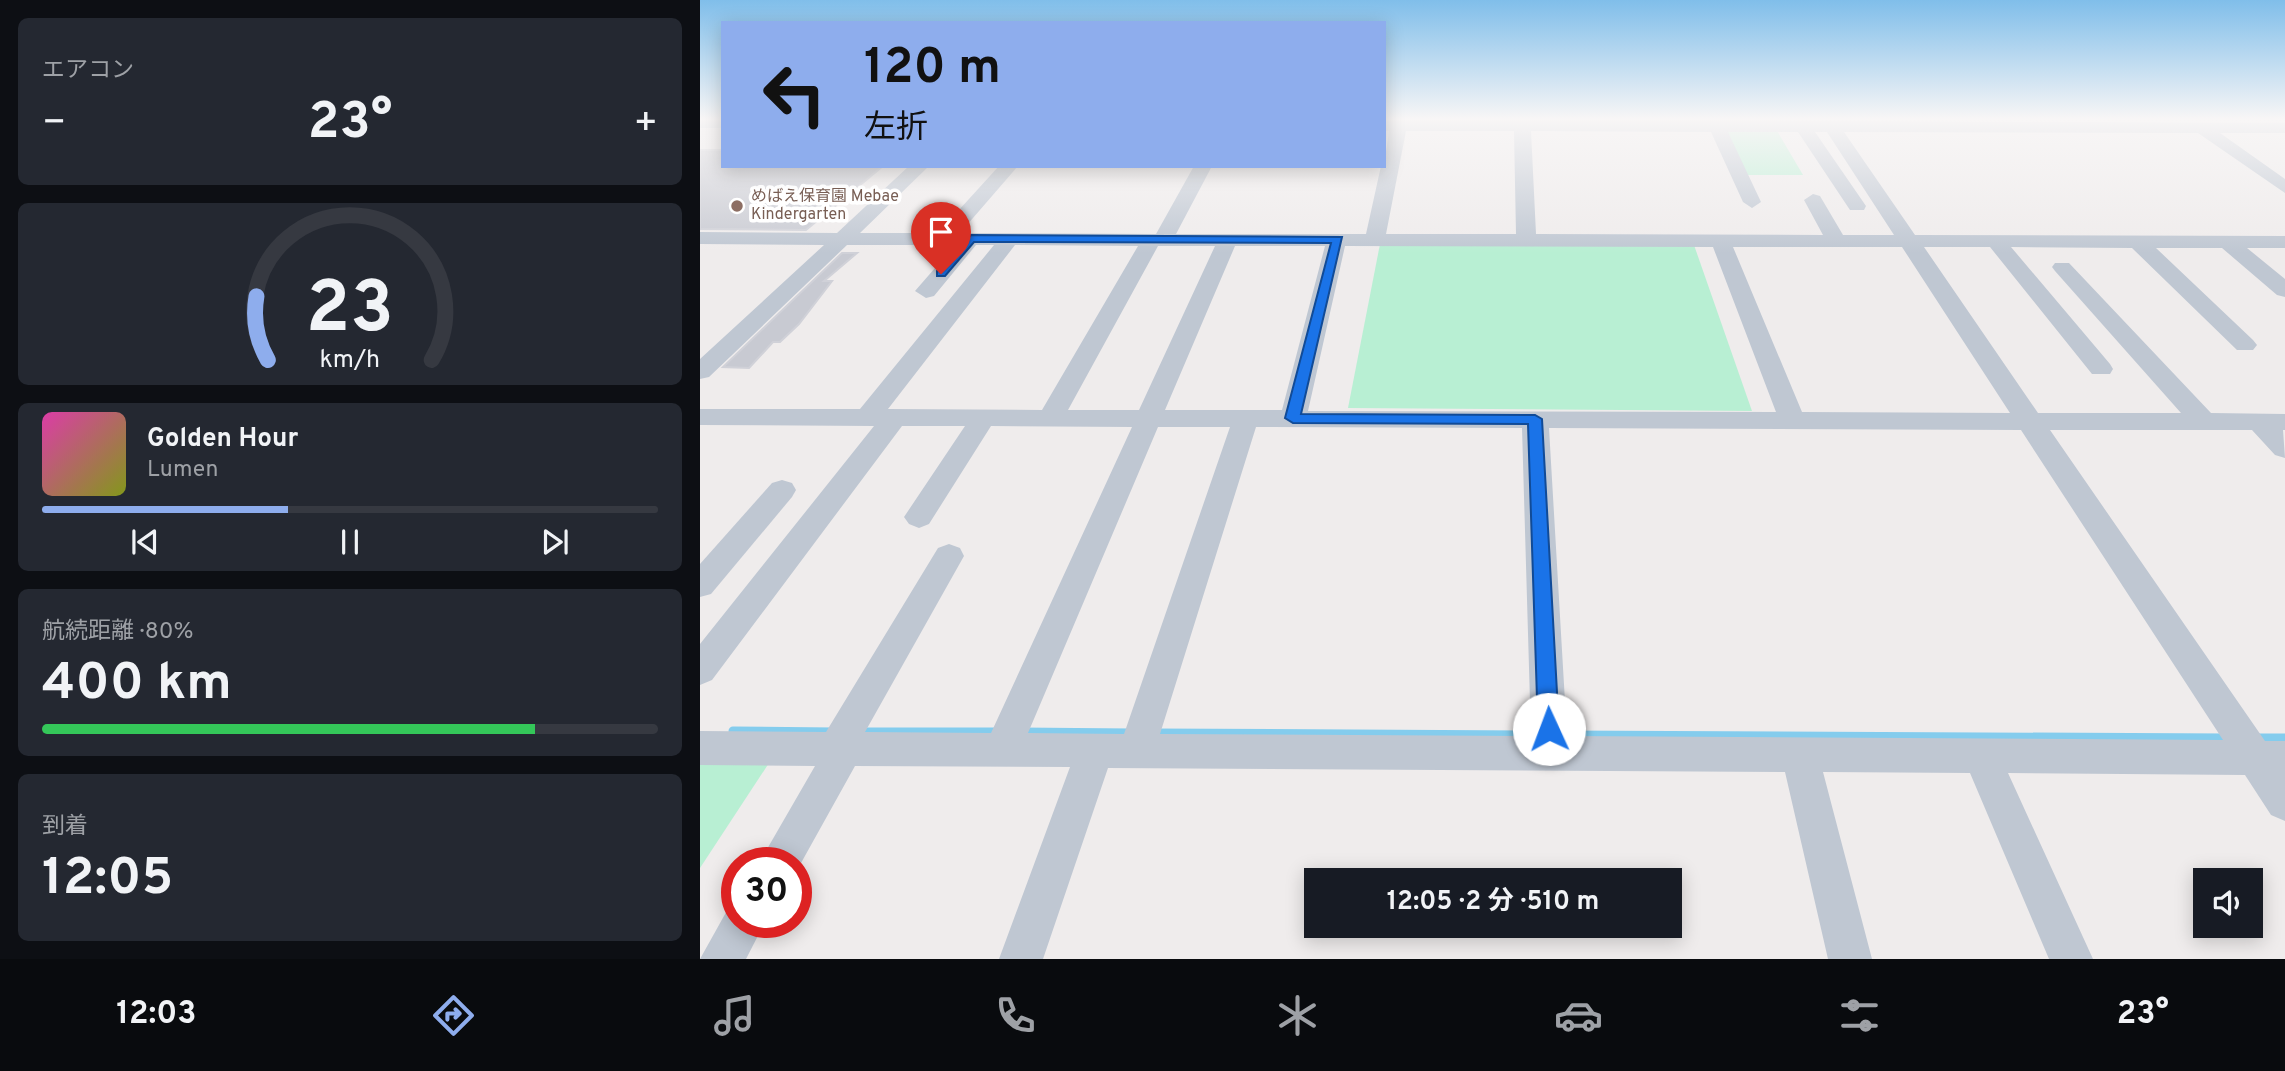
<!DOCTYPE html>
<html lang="ja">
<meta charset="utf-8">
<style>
body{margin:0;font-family:Overpass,"Noto Sans JP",sans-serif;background:#242831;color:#f1f3f6;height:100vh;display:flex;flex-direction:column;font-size:26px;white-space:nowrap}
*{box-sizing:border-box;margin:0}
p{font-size:23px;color:#9ea1a6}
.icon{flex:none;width:38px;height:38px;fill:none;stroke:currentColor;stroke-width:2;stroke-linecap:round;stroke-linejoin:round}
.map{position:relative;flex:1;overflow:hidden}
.drawer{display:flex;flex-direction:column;gap:18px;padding:18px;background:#0d0f14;width:700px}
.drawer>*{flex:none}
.banner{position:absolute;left:21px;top:21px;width:665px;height:147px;border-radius:0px;box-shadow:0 4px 18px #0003;background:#8eaded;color:#111;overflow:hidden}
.controls{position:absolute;left:1493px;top:868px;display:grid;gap:14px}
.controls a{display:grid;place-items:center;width:70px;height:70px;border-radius:0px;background:#171b24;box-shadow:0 4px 18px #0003;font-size:35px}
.speed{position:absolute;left:21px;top:847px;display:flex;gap:14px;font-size:35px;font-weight:700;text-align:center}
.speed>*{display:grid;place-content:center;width:91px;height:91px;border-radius:50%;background:#171b24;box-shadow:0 4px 18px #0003;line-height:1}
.speed .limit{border:10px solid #d22;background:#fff;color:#111}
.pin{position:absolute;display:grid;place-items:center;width:60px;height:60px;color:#fff;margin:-72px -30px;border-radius:50% 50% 50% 0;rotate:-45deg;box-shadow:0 0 7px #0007}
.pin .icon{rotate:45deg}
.me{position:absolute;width:77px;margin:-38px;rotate:358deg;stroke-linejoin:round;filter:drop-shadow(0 0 5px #0008)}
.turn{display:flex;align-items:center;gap:24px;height:147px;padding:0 28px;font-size:32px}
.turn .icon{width:91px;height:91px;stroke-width:2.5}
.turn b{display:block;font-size:49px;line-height:60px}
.big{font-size:52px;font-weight:700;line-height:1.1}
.drawer .tile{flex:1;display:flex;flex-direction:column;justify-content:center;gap:10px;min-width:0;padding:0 24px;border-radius:10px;background:#242831}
.drawer .dial{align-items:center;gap:0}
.dial svg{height:182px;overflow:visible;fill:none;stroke:#363941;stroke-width:7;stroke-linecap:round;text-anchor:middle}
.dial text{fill:#f1f3f6;stroke:none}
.song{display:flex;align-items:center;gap:21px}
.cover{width:84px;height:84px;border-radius:10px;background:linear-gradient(135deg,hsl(320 70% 55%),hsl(70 70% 35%))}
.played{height:7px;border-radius:4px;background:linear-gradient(90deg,#8eaded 40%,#363941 40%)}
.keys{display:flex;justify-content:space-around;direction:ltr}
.heat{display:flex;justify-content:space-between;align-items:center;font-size:38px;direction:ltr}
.charge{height:10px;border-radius:5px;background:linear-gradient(90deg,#34c759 80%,#363941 0)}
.trip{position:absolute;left:604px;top:868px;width:378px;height:70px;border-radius:0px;background:#171b24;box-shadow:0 4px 18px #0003;font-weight:700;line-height:70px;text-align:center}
.tab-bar{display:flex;height:112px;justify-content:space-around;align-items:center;background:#090b0e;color:#9ea1a6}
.tab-bar .icon{width:49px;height:49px}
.tab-bar .current{color:#8eaded}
.tab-bar b{font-size:32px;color:#f1f3f6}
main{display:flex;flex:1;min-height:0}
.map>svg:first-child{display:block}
.green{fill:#b8efd3}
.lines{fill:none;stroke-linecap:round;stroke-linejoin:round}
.stream{stroke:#84cced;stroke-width:9}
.building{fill:#c8cad2;stroke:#d0d1d8;stroke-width:2}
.minor{fill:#bfc7d2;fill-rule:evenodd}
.route{fill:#1a73e8;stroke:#114b97;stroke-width:2}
.education-dot{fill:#8d6e63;stroke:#fff;stroke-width:2.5}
.labels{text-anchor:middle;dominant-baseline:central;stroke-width:7;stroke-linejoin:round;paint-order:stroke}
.far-education-label{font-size:16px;fill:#785e54;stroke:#fff;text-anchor:start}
</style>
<main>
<section class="drawer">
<div class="tile"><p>エアコン</p>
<div class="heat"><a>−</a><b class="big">23°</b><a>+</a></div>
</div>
<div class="tile dial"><svg viewBox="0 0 100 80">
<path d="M14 69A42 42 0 1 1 86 69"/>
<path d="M14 69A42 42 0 0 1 9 41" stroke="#8eaded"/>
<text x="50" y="56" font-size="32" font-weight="700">23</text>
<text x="50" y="72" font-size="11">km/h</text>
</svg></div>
<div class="tile">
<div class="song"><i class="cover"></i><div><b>Golden Hour</b><p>Lumen</p></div></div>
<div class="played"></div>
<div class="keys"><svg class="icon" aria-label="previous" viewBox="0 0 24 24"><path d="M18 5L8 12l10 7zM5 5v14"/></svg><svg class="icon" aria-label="pause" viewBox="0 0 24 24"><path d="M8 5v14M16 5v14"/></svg><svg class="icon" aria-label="next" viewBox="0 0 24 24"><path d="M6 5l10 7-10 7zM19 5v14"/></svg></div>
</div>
<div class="tile"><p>航続距離 · 80%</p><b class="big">400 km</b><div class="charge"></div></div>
<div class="tile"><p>到着</p><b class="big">12:05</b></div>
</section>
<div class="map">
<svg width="1585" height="959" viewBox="0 0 1585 959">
<rect width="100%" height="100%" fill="#efecec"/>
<!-- green -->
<g class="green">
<path d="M1076,129L1103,175H1045L1027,130Z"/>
<path d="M680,244L994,245L1052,411L648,408Z"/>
<path d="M0,762L69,763L0,868Z"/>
</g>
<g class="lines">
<!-- stream -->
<g class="stream">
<path d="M33,731L135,732"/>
<path d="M159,732H299"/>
<path d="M320,732L432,733"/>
<path d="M453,733L838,735"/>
<path d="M859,735L1528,738"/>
<path d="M1556,738H1585"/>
</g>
</g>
<!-- building -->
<g class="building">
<path d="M0,150H23V166H183L106,230L0,229Z"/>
<path d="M142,253H157L124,281H132L99,324L80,342H73L49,368L23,367Z"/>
</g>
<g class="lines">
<!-- minor -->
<g class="minor">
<rect x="0" y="119" width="23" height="9"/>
<path d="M692,119L1585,123V133H1520L1585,179V193L1498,133L1144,132L1215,235L1585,236V248H1547L1585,279V297L1577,295L1522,248H1456L1553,340L1557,345L1553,350H1537L1432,248L1311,247L1410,364L1413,369L1410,374H1392L1290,247H1224L1338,413H1481L1355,271L1352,267L1355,263H1369L1511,413L1585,414V430H1583L1585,458L1575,455L1552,430H1350L1565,741H1585V821L1571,815L1545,775L1308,773L1393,959H1349L1270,773L1123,772L1172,959H1128L1085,772L408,768L343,959H299L370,767L155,766L96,872V863H59L115,766L0,765V731L126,732L238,548L249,544L260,548L264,556L165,732L291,733L432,427L291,426L229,524L219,528L209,524L204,517L265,426H202L12,680L0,685V644L174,426L0,425V409H160L294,245H276L234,296L226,298L215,291L255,245H147L9,377L0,379V359L124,245L0,244V232L137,233L209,166H229L160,233H238L299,166H318L260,233L456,234L494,166H512L476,234H666L681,166H684L689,131H684V121ZM706,131H814L816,234H686ZM831,131L1011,132L1043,202L1052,208L1061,202L1028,132H1098L1150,210H1164L1166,206L1115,132H1127L1194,235H1143L1120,196L1113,194L1104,200L1123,235L836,234ZM315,245L438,246L342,410L188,409ZM458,246H515L439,410H368ZM535,246H625L582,410H465ZM645,246L1013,247L1076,412L608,411ZM1033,247H1202L1310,413L1102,412ZM458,427H530L424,734L328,733ZM556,427L822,428L831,736L460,734ZM849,428L1321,430L1523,740L867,736Z"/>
<path d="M82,480L92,483L96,490L92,497L11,594L0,597V564L72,483Z"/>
<path d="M37,904V922H65L46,959H0L29,907Z"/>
</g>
</g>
<!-- sky -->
<linearGradient id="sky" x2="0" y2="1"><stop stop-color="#80beea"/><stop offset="0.47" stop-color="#f8f6f6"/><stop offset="1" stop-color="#f8f6f6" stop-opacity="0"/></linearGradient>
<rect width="1585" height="253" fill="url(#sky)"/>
<!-- route -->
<path class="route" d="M271,235L642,237L601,414L835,415L842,419L859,729L856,735L849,738L841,735L838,729L828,424L593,423L585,418L631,243L274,242L245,276H237V271Z"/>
<!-- markers -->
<circle class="education-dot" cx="37" cy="206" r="7"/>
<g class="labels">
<!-- far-education labels -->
<g class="far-education-label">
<text x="51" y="197">めばえ保育園 Mebae<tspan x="51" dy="18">Kindergarten</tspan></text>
</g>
</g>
</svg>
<div class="controls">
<a><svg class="icon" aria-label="sound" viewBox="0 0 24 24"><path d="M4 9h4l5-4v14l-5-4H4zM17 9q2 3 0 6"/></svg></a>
</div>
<div class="speed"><div class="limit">30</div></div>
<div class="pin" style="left:241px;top:274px;background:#d93025"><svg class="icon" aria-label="arrive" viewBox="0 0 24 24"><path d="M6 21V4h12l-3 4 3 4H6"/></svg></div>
<svg class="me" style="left:849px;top:729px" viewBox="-20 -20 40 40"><circle r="19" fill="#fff"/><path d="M0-13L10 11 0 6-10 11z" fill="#1a73e8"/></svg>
<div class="trip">12:05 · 2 分 · 510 m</div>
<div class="banner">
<div class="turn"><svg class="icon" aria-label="left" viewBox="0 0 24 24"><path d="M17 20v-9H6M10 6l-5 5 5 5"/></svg><div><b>120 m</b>左折</div></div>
</div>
</div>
</main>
<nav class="tab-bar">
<b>12:03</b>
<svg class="icon current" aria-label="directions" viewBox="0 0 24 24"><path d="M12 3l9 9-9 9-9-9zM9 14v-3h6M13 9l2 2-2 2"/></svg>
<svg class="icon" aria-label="music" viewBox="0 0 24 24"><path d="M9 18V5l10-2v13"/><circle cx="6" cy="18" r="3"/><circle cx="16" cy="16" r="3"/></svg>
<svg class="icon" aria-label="phone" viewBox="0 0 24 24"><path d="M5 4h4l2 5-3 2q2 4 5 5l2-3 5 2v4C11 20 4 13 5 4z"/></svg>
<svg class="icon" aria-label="climate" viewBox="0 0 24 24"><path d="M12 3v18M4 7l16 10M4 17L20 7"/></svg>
<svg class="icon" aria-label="car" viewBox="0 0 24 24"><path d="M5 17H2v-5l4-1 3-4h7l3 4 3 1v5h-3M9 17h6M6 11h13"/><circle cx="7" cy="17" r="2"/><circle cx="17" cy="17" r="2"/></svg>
<svg class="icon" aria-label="filters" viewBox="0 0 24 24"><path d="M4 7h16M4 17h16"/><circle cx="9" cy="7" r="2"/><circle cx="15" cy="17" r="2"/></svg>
<b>23°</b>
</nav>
